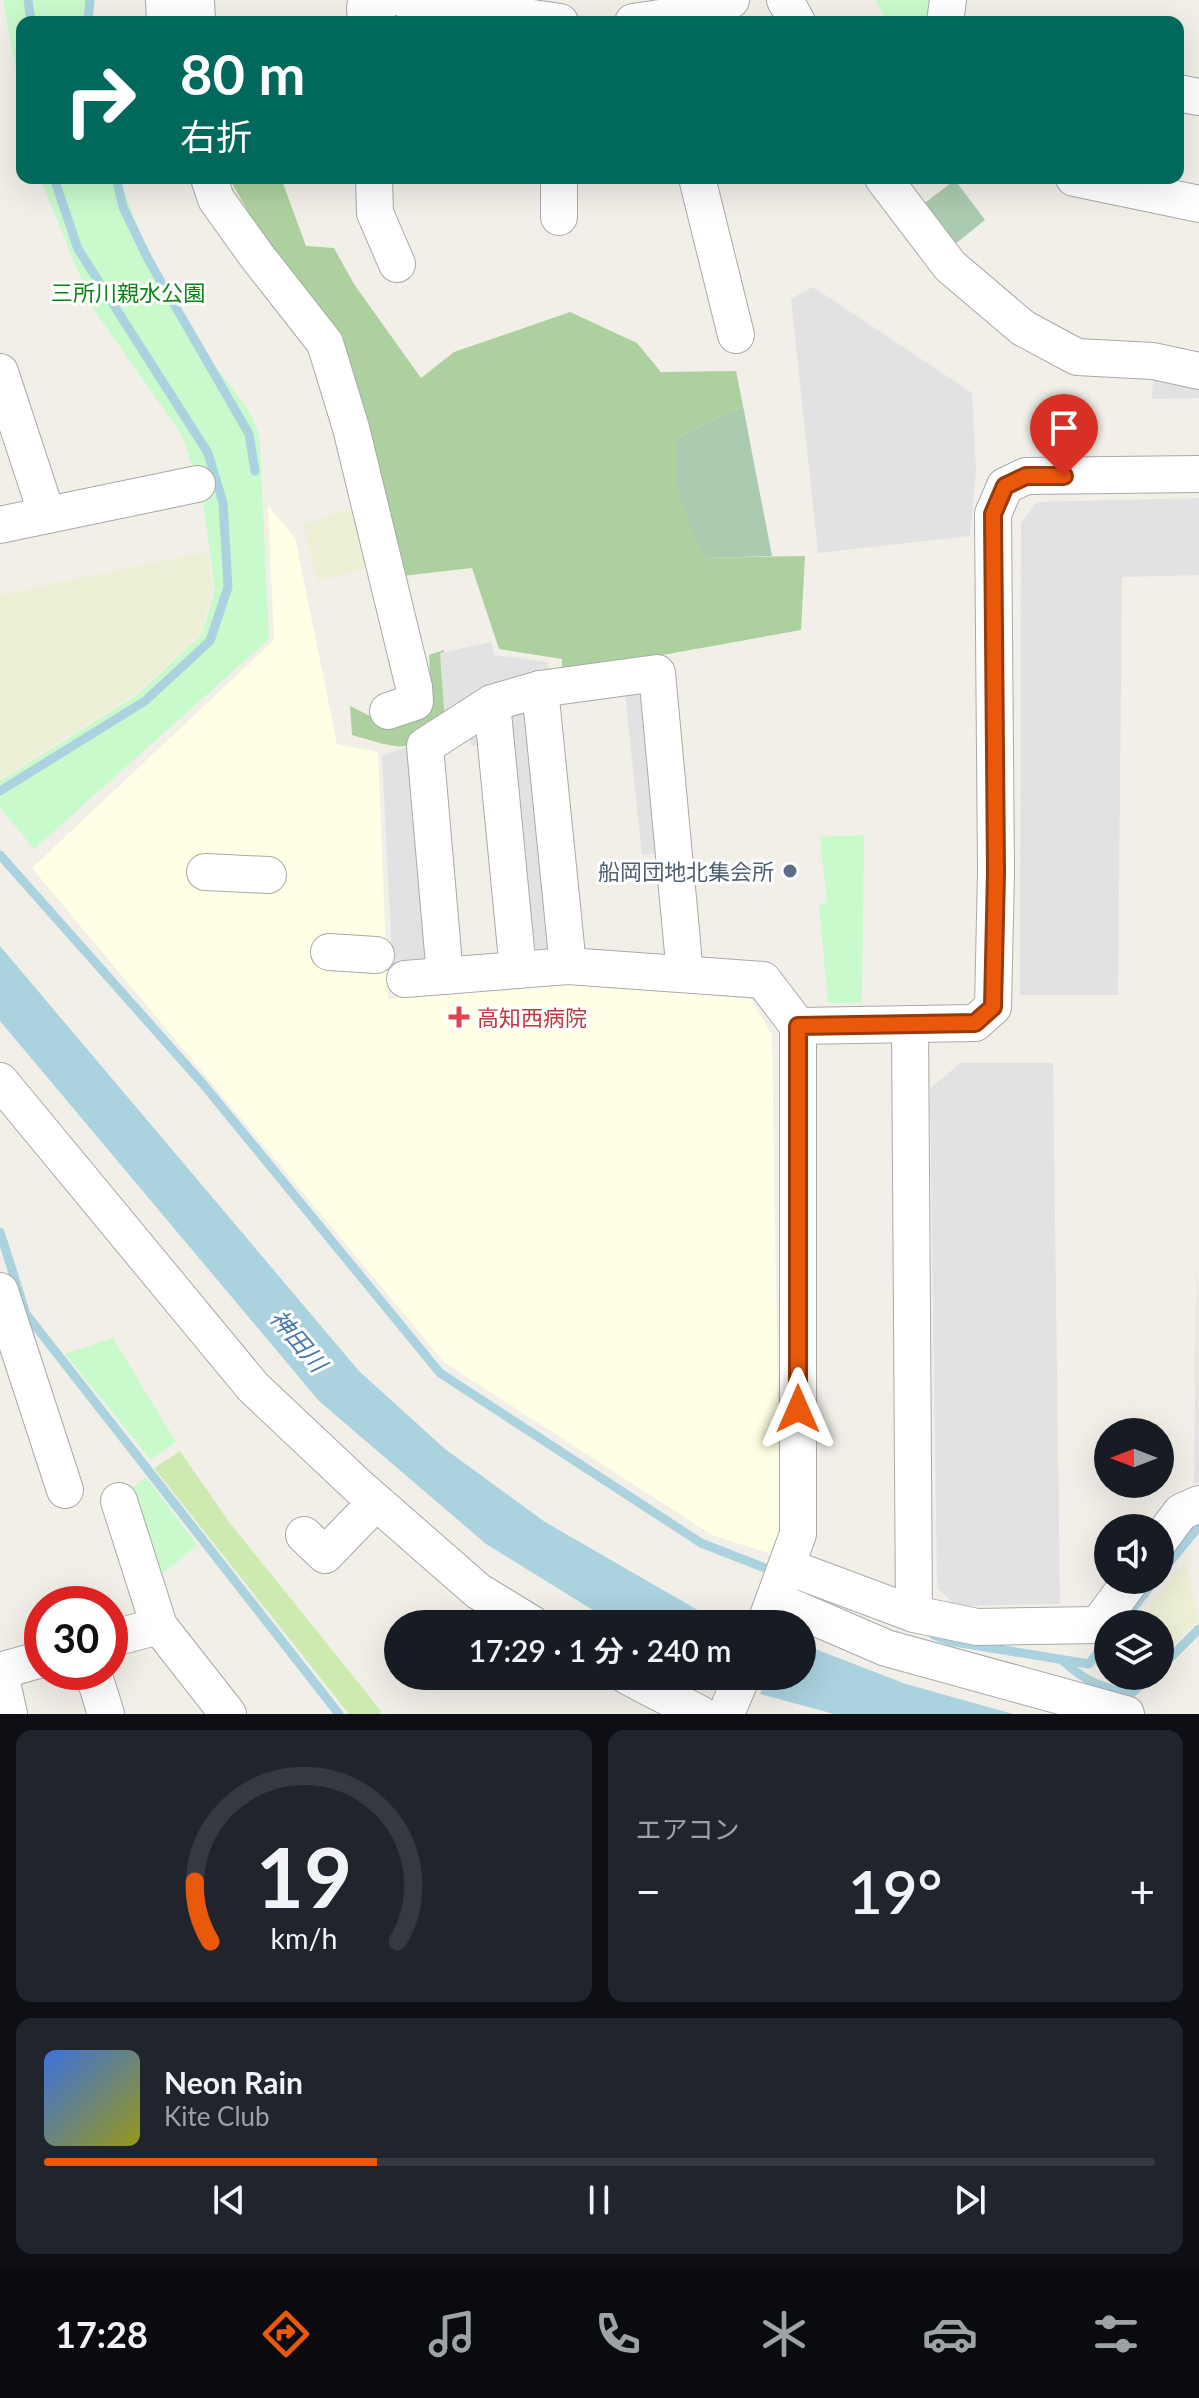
<!DOCTYPE html>
<html lang="ja">
<meta charset="utf-8">
<style>
body{margin:0;font-family:Lato,"Noto Sans JP",sans-serif;background:#20242c;color:#f1f3f6;height:100vh;display:flex;flex-direction:column;font-size:30px;white-space:nowrap}
*{box-sizing:border-box;margin:0}
p{font-size:26px;color:#9ea1a6}
.icon{flex:none;width:44px;height:44px;fill:none;stroke:currentColor;stroke-width:2;stroke-linecap:round;stroke-linejoin:round}
.map{position:relative;height:1714px;overflow:hidden}
.details{display:flex;flex-direction:column;gap:16px;padding:16px;background:#0d0f14;flex:1}
.details>*{flex:none}
.hud{position:absolute;left:16px;top:16px;width:1168px;height:168px;border-radius:16px;box-shadow:0 8px 32px #0002;background:#00695c;color:#fff;overflow:hidden}
.needle{width:52px;rotate:270deg}
.fabs{position:absolute;left:1094px;top:1418px;display:grid;gap:16px}
.fabs a{display:grid;place-items:center;width:80px;height:80px;border-radius:50%;background:#171b24;box-shadow:0 8px 32px #0002;font-size:40px}
.speed{position:absolute;left:24px;top:1586px;display:flex;gap:16px;font-size:40px;font-weight:700;text-align:center}
.speed>*{display:grid;place-content:center;width:104px;height:104px;border-radius:50%;background:#171b24;box-shadow:0 8px 32px #0002;line-height:1}
.speed .limit{border:12px solid #d22;background:#fff;color:#111}
.pin{position:absolute;display:grid;place-items:center;width:68px;height:68px;color:#fff;margin:-82px -34px;border-radius:50% 50% 50% 0;rotate:-45deg;box-shadow:0 0 8px #0007}
.pin .icon{rotate:45deg}
.me{position:absolute;width:88px;margin:-44px;rotate:0deg;stroke-linejoin:round;filter:drop-shadow(0 0 6px #0008)}
.turn{display:flex;align-items:center;gap:28px;height:168px;padding:0 32px;font-size:36px}
.turn .icon{width:104px;height:104px;stroke-width:2.5}
.turn b{display:block;font-size:56px;line-height:68px}
.big{font-size:60px;font-weight:600;line-height:1.1}
.details .tile{flex:1;display:flex;flex-direction:column;justify-content:center;gap:12px;min-width:0;padding:0 28px;border-radius:16px;background:#20242c}
.details .dial{align-items:center;gap:0}
.dial svg{height:208px;overflow:visible;fill:none;stroke:#363941;stroke-width:7;stroke-linecap:round;text-anchor:middle}
.dial text{fill:#f1f3f6;stroke:none}
.song{display:flex;align-items:center;gap:24px}
.cover{width:96px;height:96px;border-radius:12px;background:linear-gradient(135deg,hsl(220 70% 55%),hsl(60 70% 35%))}
.played{height:8px;border-radius:4px;background:linear-gradient(90deg,#ea580c 30%,#363941 30%)}
.keys{display:flex;justify-content:space-around;direction:ltr}
.heat{display:flex;justify-content:space-between;align-items:center;font-size:44px;direction:ltr}
.details .tiles{flex:1;display:grid;gap:16px;grid-template-columns:1fr 1fr}
.tile:last-child{grid-column:span 2}
.trip{position:absolute;left:384px;top:1610px;width:432px;height:80px;border-radius:40px;background:#171b24;box-shadow:0 8px 32px #0002;font-weight:600;line-height:80px;text-align:center}
.tabs{display:flex;height:128px;justify-content:space-around;align-items:center;background:#090b0e;color:#9ea1a6}
.tabs .icon{width:56px;height:56px}
.tabs .active{color:#ea580c}
.tabs b{font-size:36px;color:#f1f3f6}
.map>svg:first-child{display:block}
.education{fill:#ffffe5}
.farmland{fill:#eef0d5}
.grass{fill:#cdebb0}
.forest{fill:#add19e}
.cemetery{fill:#aacbaf}
.park{fill:#c8facc}
.parking{fill:#e2e2e2}
.water{fill:#aad3df}
.lines{fill:none;stroke-linecap:round;stroke-linejoin:round}
.stream{stroke:#aad3df;stroke-width:9}
.minor-casing{stroke:#a9a9a9;stroke-width:38}
.minor{stroke:#fff;stroke-width:36}
.route-casing{stroke:#983908;stroke-width:20}
.route{stroke:#ea580c;stroke-width:14}
.service-dot{fill:#5c6f8a;stroke:#fff;stroke-width:3}
.health-dot{fill:#e0444e;stroke:#fff;stroke-width:3}
.labels{text-anchor:middle;dominant-baseline:central;stroke-width:6;stroke-linejoin:round;paint-order:stroke}
.park-label{font-size:22px;fill:#0c8416;stroke:#fff}
.service-label{font-size:22px;fill:#4e5e75;stroke:#fff;text-anchor:end}
.health-label{font-size:22px;fill:#be3a42;stroke:#fff;text-anchor:start}
.water-label{font-size:24px;font-style:italic;fill:#4a7aab;stroke:#fff}
</style>
<div class="map">
<svg width="1199" height="1714" viewBox="0 0 1199 1714">
<rect width="100%" height="100%" fill="#f2efe9"/>
<!-- education -->
<path class="education" d="M268,506L295,538L337,744L378,752L388,999L580,982L751,999L772,1035L780,1527L771,1554L712,1535L445,1363L32,868L274,640Z"/>
<!-- farmland -->
<g class="farmland">
<path d="M359,507L373,567L317,582L303,523Z"/>
<path d="M208,551L212,589L201,633L133,695L0,778V595Z"/>
<path d="M1186,1562L1199,1623L1191,1626L1160,1659V1624H1135Z"/>
</g>
<!-- grass -->
<path class="grass" d="M180,1451L229,1522L382,1712L379,1714H349L154,1468Z"/>
<!-- forest -->
<g class="forest">
<path d="M229,178H281L306,246L334,248L354,284L421,378L454,352L570,312L637,343L661,372L736,371L743,406L677,438L704,558L805,556L801,630L562,673V659L499,649L472,568L402,576L263,238Z"/>
<path d="M444,650L453,720C408,755 404,750 352,735L350,706L388,725L432,707L429,655Z"/>
</g>
<!-- cemetery -->
<g class="cemetery">
<path d="M955,180L985,220L949,249L918,208Z"/>
<path d="M743,406L772,556L704,558L678,493L677,438Z"/>
</g>
<!-- park -->
<g class="park">
<path d="M3,0H95L92,22H22V103Z"/>
<path d="M875,0H942L939,22H888Z"/>
<path d="M40,178H121C137,238 170,298 203,350C222,380 257,408 260,444L269,639L34,849L0,808V781L137,695L202,634L215,590L202,494L182,435L94,310Z"/>
<path d="M864,835L862,1003H828L819,905L827,902L820,837Z"/>
<path d="M113,1338L176,1442L151,1460L65,1354Z"/>
<path d="M146,1477L197,1545L155,1580L127,1492Z"/>
</g>
<!-- parking -->
<g class="parking">
<path d="M813,287L972,393L976,471L970,536L818,553L791,299Z"/>
<path d="M1153,378L1199,381V398L1152,399Z"/>
<path d="M1199,498V575L1122,577L1118,995H1020L1021,523L1037,502Z"/>
<path d="M491,642L495,655L548,662L577,959L512,963L491,744L471,746L469,738L446,740L440,653Z"/>
<path d="M669,676L659,853L642,855L624,684Z"/>
<path d="M434,736L457,990L394,996L382,756Z"/>
<path d="M960,1063H1053L1060,1604L956,1606L937,1588L930,1089Z"/>
<path d="M1197,1250L1199,1482L1194,1484Z"/>
</g>
<!-- water -->
<g class="water">
<path d="M0,946L359,1371L445,1449L545,1522L722,1624H620L604,1617L486,1544L319,1401L0,1021Z"/>
<path d="M802,1644L906,1684L1013,1714H834L760,1694L768,1676H802Z"/>
</g>
<g class="lines">
<!-- stream -->
<g class="stream">
<path d="M28,0L31,22"/>
<path d="M88,22L90,0"/>
<path d="M116,178L123,207L148,259L249,434L255,471"/>
<path d="M0,791L145,701L210,641L228,587L223,503L208,453L78,249L54,178"/>
<path d="M0,855L203,1084L440,1373L701,1543L775,1572"/>
<path d="M0,1232L26,1314L339,1714"/>
<path d="M1160,1574L1199,1526"/>
<path d="M1121,1624L1155,1580"/>
<path d="M934,1635L949,1641L1089,1664L1108,1640"/>
<path d="M1062,1660C1085,1681 1102,1689 1132,1693L1151,1676"/>
<path d="M1160,1668L1199,1629"/>
</g>
<!-- minor casing -->
<g class="minor-casing">
<g id="minor">
<path d="M164,0L165,22"/>
<path d="M196,0L197,22"/>
<path d="M406,0L560,22"/>
<path d="M785,0L797,22"/>
<path d="M366,22L365,7L386,0"/>
<path d="M633,22L674,16L731,0"/>
<path d="M945,22L948,0"/>
<path d="M1178,93L1199,97"/>
<path d="M209,178L216,199L256,255L325,343L351,428L414,687L415,702L388,711"/>
<path d="M374,178L375,213L397,264"/>
<path d="M559,178V217"/>
<path d="M697,178L736,335"/>
<path d="M883,178L950,266L1023,328L1077,357L1153,361L1199,371"/>
<path d="M1074,178L1199,204"/>
<path d="M0,372L47,515"/>
<path d="M0,525L197,484"/>
<path d="M540,689L568,966"/>
<path d="M492,703L518,970"/>
<path d="M205,872L268,875"/>
<path d="M329,952L376,955"/>
<path d="M445,976L425,746L492,703L540,689L657,673L685,974"/>
<path d="M405,979L568,966L763,980L798,1026V1534L765,1624"/>
<path d="M910,1024L914,1614"/>
<path d="M798,1026L975,1023L993,1007L996,872L993,514L1005,486L1026,476L1199,474"/>
<path d="M0,1081L253,1387L358,1486L478,1591L532,1624"/>
<path d="M0,1291L65,1490"/>
<path d="M119,1501L159,1626L228,1714"/>
<path d="M304,1535L325,1555L376,1502"/>
<path d="M1160,1540L1181,1512L1199,1504"/>
<path d="M788,1567L914,1614L977,1627L1098,1625L1131,1580"/>
<path d="M775,1600L886,1648L1126,1714"/>
<path d="M110,1639L159,1626"/>
<path d="M0,1671L42,1659"/>
<path d="M93,1672L106,1714"/>
<path d="M0,1673L9,1714"/>
<path d="M627,1676L700,1714"/>
<path d="M726,1714L742,1676"/>
</g>
</g>
<!-- minor -->
<use href="#minor" class="minor"/>
</g>
<g class="lines">
<!-- route casing -->
<g class="route-casing">
<path id="route" d="M798,1409V1026L975,1023L993,1007L996,872L993,514L1005,486L1026,476H1064"/>
</g>
<!-- route -->
<use href="#route" class="route"/>
</g>
<!-- markers -->
<circle class="service-dot" cx="790" cy="871" r="8"/>
<path class="health-dot" d="M455 1005h8v8h8v8h-8v8h-8v-8h-8v-8h8z"/>
<g class="labels">
<!-- park labels -->
<g class="park-label">
<text x="128" y="292">三所川親水公園</text>
</g>
<!-- service labels -->
<g class="service-label">
<text x="774" y="871">船岡団地北集会所</text>
</g>
<!-- health labels -->
<g class="health-label">
<text x="477" y="1017">高知西病院</text>
</g>
<!-- water labels -->
<g class="water-label">
<text transform="translate(299 1340) rotate(50)">神田川</text>
</g>
</g>
</svg>
<div class="fabs">
<a><svg class="needle" viewBox="-14 -14 28 28"><path d="M0-13l5 13h-10z" fill="#e53935"/><path d="M0 13l5-13h-10z" fill="#9ea1a6"/></svg></a>
<a><svg class="icon" aria-label="sound" viewBox="0 0 24 24"><path d="M4 9h4l5-4v14l-5-4H4zM17 9q2 3 0 6"/></svg></a>
<a><svg class="icon" aria-label="layers" viewBox="0 0 24 24"><path d="M12 4l9 5-9 5-9-5zM3 14l9 5 9-5"/></svg></a>
</div>
<div class="speed"><div class="limit">30</div></div>
<div class="pin" style="left:1064px;top:476px;background:#d93025"><svg class="icon" aria-label="arrive" viewBox="0 0 24 24"><path d="M6 21V4h12l-3 4 3 4H6"/></svg></div>
<svg class="me" style="left:798px;top:1409px" viewBox="-20 -20 40 40"><path d="M0-17L14 15 0 8-14 15z" fill="#ea580c" stroke="#fff" stroke-width="4"/></svg>
<div class="trip">17:29 · 1 分 · 240 m</div>
<div class="hud">
<div class="turn"><svg class="icon" aria-label="right" viewBox="0 0 24 24"><path d="M7 20v-9h11M14 6l5 5-5 5"/></svg><div><b>80 m</b>右折</div></div>
</div>
</div>
<section class="details">
<div class="tiles">
<div class="tile dial"><svg viewBox="0 0 100 80">
<path d="M14 69A42 42 0 1 1 86 69"/>
<path d="M14 69A42 42 0 0 1 8 46" stroke="#ea580c"/>
<text x="50" y="56" font-size="32" font-weight="700">19</text>
<text x="50" y="72" font-size="11">km/h</text>
</svg></div>
<div class="tile"><p>エアコン</p>
<div class="heat"><a>−</a><b class="big">19°</b><a>+</a></div>
</div>
<div class="tile">
<div class="song"><i class="cover"></i><div><b>Neon Rain</b><p>Kite Club</p></div></div>
<div class="played"></div>
<div class="keys"><svg class="icon" aria-label="previous" viewBox="0 0 24 24"><path d="M18 5L8 12l10 7zM5 5v14"/></svg><svg class="icon" aria-label="pause" viewBox="0 0 24 24"><path d="M8 5v14M16 5v14"/></svg><svg class="icon" aria-label="next" viewBox="0 0 24 24"><path d="M6 5l10 7-10 7zM19 5v14"/></svg></div>
</div>
</div>
</section>
<nav class="tabs">
<b>17:28</b>
<svg class="icon active" aria-label="directions" viewBox="0 0 24 24"><path d="M12 3l9 9-9 9-9-9zM9 14v-3h6M13 9l2 2-2 2"/></svg>
<svg class="icon" aria-label="music" viewBox="0 0 24 24"><path d="M9 18V5l10-2v13"/><circle cx="6" cy="18" r="3"/><circle cx="16" cy="16" r="3"/></svg>
<svg class="icon" aria-label="phone" viewBox="0 0 24 24"><path d="M5 4h4l2 5-3 2q2 4 5 5l2-3 5 2v4C11 20 4 13 5 4z"/></svg>
<svg class="icon" aria-label="climate" viewBox="0 0 24 24"><path d="M12 3v18M4 7l16 10M4 17L20 7"/></svg>
<svg class="icon" aria-label="car" viewBox="0 0 24 24"><path d="M5 17H2v-5l4-1 3-4h7l3 4 3 1v5h-3M9 17h6M6 11h13"/><circle cx="7" cy="17" r="2"/><circle cx="17" cy="17" r="2"/></svg>
<svg class="icon" aria-label="filters" viewBox="0 0 24 24"><path d="M4 7h16M4 17h16"/><circle cx="9" cy="7" r="2"/><circle cx="15" cy="17" r="2"/></svg>
</nav>
